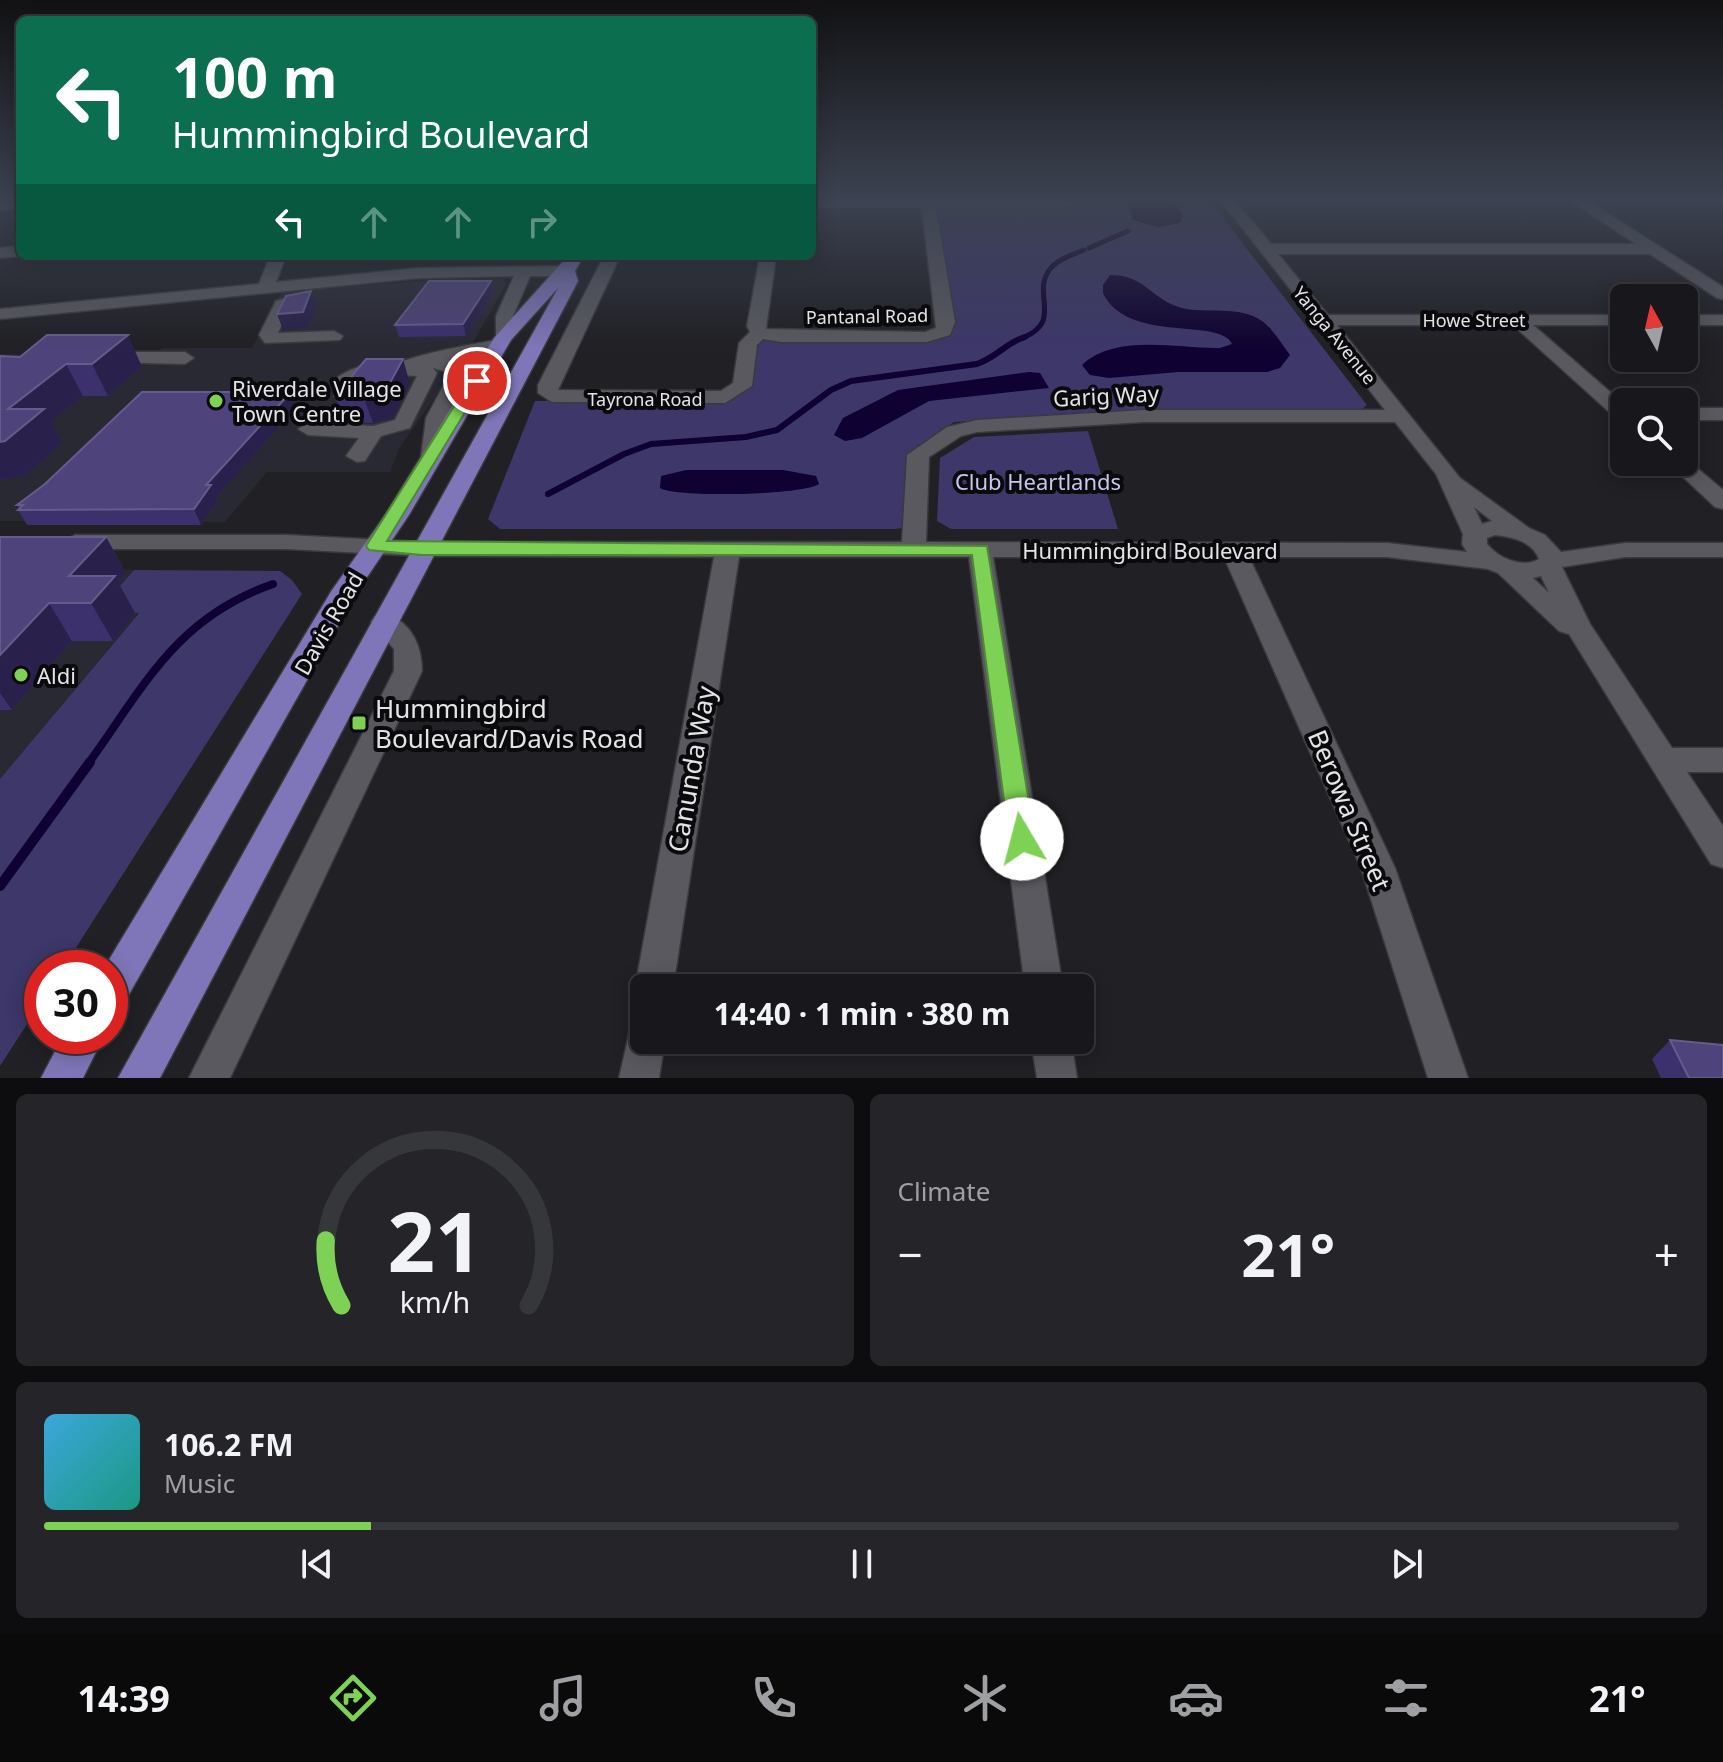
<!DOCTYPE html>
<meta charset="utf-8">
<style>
body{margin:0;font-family:"Noto Sans",sans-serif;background:#252529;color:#f1f3f6;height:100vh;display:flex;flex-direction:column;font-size:30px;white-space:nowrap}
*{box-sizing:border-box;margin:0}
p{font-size:26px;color:#9fa0a3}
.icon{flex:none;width:44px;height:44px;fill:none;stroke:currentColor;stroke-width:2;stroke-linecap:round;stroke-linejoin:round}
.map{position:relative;height:1078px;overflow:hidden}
.panel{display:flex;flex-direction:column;gap:16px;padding:16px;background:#0d0d0f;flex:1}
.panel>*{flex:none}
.guide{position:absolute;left:16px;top:16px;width:800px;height:244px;border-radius:12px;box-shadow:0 4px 20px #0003,0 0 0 2px #36373b;background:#0b6e4f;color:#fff;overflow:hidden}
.needle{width:52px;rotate:352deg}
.tools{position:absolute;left:1610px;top:284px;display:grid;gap:16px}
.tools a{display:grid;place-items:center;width:88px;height:88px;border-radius:12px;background:#18181c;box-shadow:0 4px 20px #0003,0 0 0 2px #36373b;font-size:40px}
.speed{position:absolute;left:24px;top:950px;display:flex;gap:16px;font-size:40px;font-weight:700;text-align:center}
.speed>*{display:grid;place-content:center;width:104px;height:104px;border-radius:50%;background:#18181c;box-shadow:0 4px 20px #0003,0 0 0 2px #36373b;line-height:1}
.speed .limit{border:12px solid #d22;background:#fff;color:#111}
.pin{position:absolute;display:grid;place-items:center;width:68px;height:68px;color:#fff;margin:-34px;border:4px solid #fff;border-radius:50%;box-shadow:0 2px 8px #0007}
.me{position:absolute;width:88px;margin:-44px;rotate:352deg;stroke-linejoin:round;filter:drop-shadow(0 0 6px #0008)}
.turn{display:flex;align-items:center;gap:28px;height:168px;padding:0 24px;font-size:36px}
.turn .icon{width:104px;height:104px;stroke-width:2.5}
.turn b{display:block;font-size:56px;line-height:68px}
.lanes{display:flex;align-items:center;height:76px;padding:0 24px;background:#0003;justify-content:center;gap:40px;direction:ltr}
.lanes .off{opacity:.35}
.big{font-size:60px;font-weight:700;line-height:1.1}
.panel .tile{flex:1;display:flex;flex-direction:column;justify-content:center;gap:12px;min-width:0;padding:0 28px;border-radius:12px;background:#252529}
.panel .dial{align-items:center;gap:0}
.dial svg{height:208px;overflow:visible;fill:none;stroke:#36373b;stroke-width:7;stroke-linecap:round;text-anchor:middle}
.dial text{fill:#f1f3f6;stroke:none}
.song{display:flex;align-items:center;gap:24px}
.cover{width:96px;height:96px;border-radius:12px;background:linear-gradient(135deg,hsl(200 70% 55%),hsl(170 70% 35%))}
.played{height:8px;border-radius:4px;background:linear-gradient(90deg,#7dd154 20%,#36373b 20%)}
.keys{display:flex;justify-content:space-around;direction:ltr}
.heat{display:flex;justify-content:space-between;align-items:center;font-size:44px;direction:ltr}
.panel .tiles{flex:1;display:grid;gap:16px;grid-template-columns:1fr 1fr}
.tile:last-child{grid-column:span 2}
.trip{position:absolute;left:630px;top:974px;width:464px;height:80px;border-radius:12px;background:#18181c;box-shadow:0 4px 20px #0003,0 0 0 2px #36373b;font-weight:700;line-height:80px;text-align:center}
.menu{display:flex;height:128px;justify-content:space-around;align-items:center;background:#0a0a0b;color:#9fa0a3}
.menu .icon{width:56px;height:56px}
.menu .selected{color:#7dd154}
.menu b{font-size:36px;color:#f1f3f6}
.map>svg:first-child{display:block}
.built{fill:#292934}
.green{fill:#3d376a}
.water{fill:#0f0131}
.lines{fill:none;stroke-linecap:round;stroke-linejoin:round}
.stream-far3{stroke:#0f0131;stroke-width:5}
.stream-far2{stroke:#0f0131;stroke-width:6}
.stream-far1{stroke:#0f0131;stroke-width:8}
.stream{stroke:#0f0131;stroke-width:10}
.minor-casing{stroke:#3a3a3e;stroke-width:3}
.major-casing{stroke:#3a3a3e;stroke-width:3}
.minor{fill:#59595f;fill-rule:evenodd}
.major{fill:#7e76b8;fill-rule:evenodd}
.wall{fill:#3c306d}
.shaded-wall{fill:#29214b}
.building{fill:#4e437a;stroke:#655c8c;stroke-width:2}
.route{fill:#7dd154;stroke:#518837;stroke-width:2}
.poi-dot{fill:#7dd154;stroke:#0a0a0c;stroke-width:3}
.labels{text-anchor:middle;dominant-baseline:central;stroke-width:8;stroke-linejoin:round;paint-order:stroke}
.far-street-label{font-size:18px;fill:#e4e4e8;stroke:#0a0a0c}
.poi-label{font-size:22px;fill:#e4e4e8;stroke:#0a0a0c;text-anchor:start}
.street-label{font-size:22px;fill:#e4e4e8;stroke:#0a0a0c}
.park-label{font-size:22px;fill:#c8c6ef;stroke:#0a0a0c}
.near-poi-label{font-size:26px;fill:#e4e4e8;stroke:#0a0a0c;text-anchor:start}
.near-street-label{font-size:26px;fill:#e4e4e8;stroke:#0a0a0c}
</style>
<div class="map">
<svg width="1723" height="1078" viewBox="0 0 1723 1078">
<rect width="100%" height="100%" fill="#202025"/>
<!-- built -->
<g class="built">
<path d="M444,279H504L506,284L470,348L400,447L390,472H267L225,522L0,521V354L153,356L162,348H252L282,292Z"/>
<path d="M0,570H134L99,611L139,612L0,779Z"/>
</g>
<!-- green -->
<g class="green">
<path d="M1079,197H1207L1367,405L1360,411H1132L954,422L910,454L904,520L902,528L896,529H500L488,519L535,401H727L748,389L752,347L761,341L940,339L951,333L955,325L937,210L945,207L1064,206L1074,204Z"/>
<path d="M1088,431L1118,529H951L937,521L940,458L974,437Z"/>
<path d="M134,570L280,571L292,580L302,594L63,968H42V1001L0,1066V779L139,613L98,611Z"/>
</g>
<!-- water -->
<g class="water">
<path d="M1125,197H1171L1183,215L1180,223L1158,227L1133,220Z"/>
<path d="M1110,275C1146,275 1151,300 1182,308C1207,314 1239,305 1262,321C1273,329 1281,343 1290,355L1280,368L1267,372H1178L1109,378L1090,375L1082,365C1117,333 1177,349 1220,348L1232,344C1221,317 1127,344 1103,293V285Z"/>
<path d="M1029,372L1040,373L1049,388L929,401L862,438L845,441L834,435L843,418L898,390Z"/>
<path d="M686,470H783L816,476L819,484C805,495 675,498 660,488L661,476Z"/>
</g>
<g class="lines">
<!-- stream-far3 -->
<g class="stream-far3">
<path d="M1089,248L1128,231"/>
<path d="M1019,339C1066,323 1030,294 1050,269C1058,259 1072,255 1084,250"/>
</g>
<!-- stream-far2 -->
<path class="stream-far2" d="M548,494L624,454L651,444L746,437L777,430L831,390L851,381L977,364C999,356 1005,343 1025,337"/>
<!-- stream-far1 -->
<path class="stream-far1" d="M88,764C145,685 176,618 273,584"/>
<!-- stream -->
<path class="stream" d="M0,886L90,762"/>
<!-- minor casing -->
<g class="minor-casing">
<g id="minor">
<path d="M1063,197H1079L1070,206L1052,208H936L955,322L950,335L927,342H781L763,339L757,345L752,386L725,403L552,402L538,393V385L604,256H620L558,390L721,391L733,383L739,343L750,332L747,326L760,256H776L766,329L925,332L936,328L922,208H812V200Z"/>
<path d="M1218,197H1232L1271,244H1636L1565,197H1582L1723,287V299L1717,298L1650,254H1278L1328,315H1624V325H1533L1624,404V421L1617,419L1513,325H1337L1460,478L1529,528L1545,535L1561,552L1625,543H1723V557H1625L1562,567L1590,624L1672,748H1723V772H1687L1723,826V868L1711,864L1569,634L1559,631L1498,573L1488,569L1387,557H1249L1395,868L1468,1078H1428L1361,868L1224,557H993L1063,988H1025L969,557H739L673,988H644V1002L635,988L714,557L422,556L287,549H75L63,542L75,535H287L422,542H902L907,455L947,427L977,420L1144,410H1385ZM1144,422H1395L1436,474L1463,534L1462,544L1467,552L1387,543L926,542L929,457L961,436L977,432ZM1474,507L1492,521L1482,524ZM1495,535C1512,537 1532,541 1539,559C1522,569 1498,558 1487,544V538ZM1541,576L1549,593L1533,578Z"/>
<path d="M1715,197H1723V202Z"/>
<path d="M20,201V209L0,210V202Z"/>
<path d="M20,246V256L0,258V248Z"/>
<path d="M270,256H286L276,282L419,268L567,266L575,271L567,276H530L513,316L512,338L505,349L449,360L469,370L468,381L446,418L443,457L432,463L421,457L426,418L450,373L433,368L437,373L410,428L381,436L365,461L357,462L346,456L359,438L308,435L298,429L308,423L373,426L395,420L417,376L375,374L346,386L336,380L339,376C352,368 366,364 381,362C386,362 395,364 400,362C428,352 463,346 496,340V316L514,276L419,278L0,319V309L259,284Z"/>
<path d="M301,295L309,300L289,308L278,333L334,331L343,336L340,340L265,343L259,335L276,301Z"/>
<rect x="1684" y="315" width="39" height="10"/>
<path d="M108,352H185L194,358L185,364L101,362L99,358Z"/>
<rect x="1684" y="408" width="39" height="12"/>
<path d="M1684,457L1723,490V509L1715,507L1667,462H1684Z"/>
<path d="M384,613C411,621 422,646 422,671L230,1078H189L394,671V649L371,622L375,616Z"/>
<path d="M644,1021V1040H665L659,1078H619L631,1026Z"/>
<path d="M1031,1040H1071L1077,1078H1037Z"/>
</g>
</g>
<!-- major casing -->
<g class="major-casing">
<g id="major">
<path d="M568,256H584L575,271L578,281L160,1078H118L558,288L511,340L409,515L357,592L123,1005L110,1010V968H104L332,590L386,514L494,338Z"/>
<path d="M63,1036H104L83,1078H41Z"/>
</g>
</g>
<!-- minor -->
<use href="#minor" class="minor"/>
<!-- major -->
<use href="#major" class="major"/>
</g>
<!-- wall -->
<g class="wall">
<path d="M491,281L494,292L466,336L399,337L395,325Z"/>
<path d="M0,356L142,367L108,396H83L51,422L62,443L25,476L3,479L0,481Z"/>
<path d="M410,384L393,417L373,423L344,422L335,396Z"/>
<path d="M291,392L297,407L216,497L218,501L201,525H27L18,510L19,509L17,505Z"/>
<path d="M0,537H106L126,573L118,582L135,613L113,641H72L12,710H0Z"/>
<path d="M1670,1040L1723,1078H1661L1652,1059Z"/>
</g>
<!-- shaded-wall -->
<g class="shaded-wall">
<path d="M491,281L494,292L466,336L463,324Z"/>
<path d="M311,291L316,306L309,327L283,330L277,314Z"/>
<path d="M128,335L142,367L108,396L92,364Z"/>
<path d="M403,359L410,384L393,417L373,423L364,398Z"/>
<path d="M66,364L83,396L51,422L62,443L25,476L3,479L0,481V442L8,409Z"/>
<path d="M291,392L297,407L216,497L218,501L201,525L194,509L206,485Z"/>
<path d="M106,537L126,573L118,582L135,613L113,641L91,603L69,576Z"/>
<path d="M49,603L72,641L12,710L0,693V655Z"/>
</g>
<!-- building -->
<g class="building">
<path d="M429,281H491L463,324L395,325Z"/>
<path d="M311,291L303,312L277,314L286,296Z"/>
<path d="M47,335H128L92,364H66L8,409H44L5,441L0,442V356L20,357Z"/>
<path d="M366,359H403L385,392L364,398L335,396Z"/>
<path d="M142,392H291L206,485H211L194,509L18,510L23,505H17L45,484Z"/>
<path d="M0,537H106L69,576H115L91,603H49L0,655Z"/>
<path d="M1670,1040L1723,1045V1078H1689Z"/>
</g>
<!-- sky -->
<linearGradient id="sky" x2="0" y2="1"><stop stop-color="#121214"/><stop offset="0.57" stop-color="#3c4251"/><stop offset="1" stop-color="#3c4251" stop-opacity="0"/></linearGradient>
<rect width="1723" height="348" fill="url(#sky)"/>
<!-- route -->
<path class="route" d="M477,376L484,381L387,541L987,546L1035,839L1031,846L1022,849L1013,846L1009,839L972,555H422L369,550L366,546L470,381Z"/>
<!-- markers -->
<g class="poi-dot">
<circle cx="216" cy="401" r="8"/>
<circle cx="21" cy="675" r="8"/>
<rect x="351" y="715" width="16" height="16" rx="4"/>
</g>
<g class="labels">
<!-- far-street labels -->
<g class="far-street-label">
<text transform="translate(867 316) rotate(-1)">Pantanal Road</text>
<text x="1474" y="320">Howe Street</text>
<text transform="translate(1335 335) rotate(51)">Yanga Avenue</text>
<text x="645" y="399">Tayrona Road</text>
</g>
<!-- poi labels -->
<g class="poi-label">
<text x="232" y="388">Riverdale Village<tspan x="232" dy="25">Town Centre</tspan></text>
<text x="37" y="675">Aldi</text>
</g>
<!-- street labels -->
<g class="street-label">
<text transform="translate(1106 395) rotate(-3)">Garig Way</text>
<text x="1150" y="550">Hummingbird Boulevard</text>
<text transform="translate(328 623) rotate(-60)">Davis Road</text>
</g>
<!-- park labels -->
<g class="park-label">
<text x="1038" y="481">Club Heartlands</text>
</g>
<!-- near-poi labels -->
<g class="near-poi-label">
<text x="375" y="708">Hummingbird<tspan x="375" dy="30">Boulevard/Davis Road</tspan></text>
</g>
<!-- near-street labels -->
<g class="near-street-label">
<text transform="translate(691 769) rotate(-80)">Canunda Way</text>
<text transform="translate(1350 810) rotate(67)">Berowa Street</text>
</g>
</g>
</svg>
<div class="tools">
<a><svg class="needle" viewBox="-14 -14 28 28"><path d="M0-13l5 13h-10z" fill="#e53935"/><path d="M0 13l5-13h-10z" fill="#9fa0a3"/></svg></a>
<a><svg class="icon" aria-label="search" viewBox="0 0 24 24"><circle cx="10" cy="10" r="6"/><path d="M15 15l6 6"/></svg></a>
</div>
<div class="speed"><div class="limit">30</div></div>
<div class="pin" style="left:477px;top:381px;background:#d93025"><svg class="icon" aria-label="arrive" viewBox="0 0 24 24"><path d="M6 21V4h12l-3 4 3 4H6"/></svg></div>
<svg class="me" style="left:1022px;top:839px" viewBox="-20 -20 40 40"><circle r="19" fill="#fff"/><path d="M0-13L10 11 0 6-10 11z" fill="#7dd154"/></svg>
<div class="trip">14:40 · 1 min · 380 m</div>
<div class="guide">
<div class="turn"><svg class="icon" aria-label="left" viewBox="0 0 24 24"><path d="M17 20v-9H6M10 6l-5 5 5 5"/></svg><div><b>100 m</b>Hummingbird Boulevard</div></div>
<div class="lanes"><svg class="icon" aria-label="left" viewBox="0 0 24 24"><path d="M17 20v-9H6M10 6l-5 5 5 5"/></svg><svg class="icon off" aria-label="ahead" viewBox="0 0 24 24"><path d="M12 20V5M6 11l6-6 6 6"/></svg><svg class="icon off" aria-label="ahead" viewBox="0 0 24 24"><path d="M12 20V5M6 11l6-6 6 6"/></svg><svg class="icon off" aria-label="right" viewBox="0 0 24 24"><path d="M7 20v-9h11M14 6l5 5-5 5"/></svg></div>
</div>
</div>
<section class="panel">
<div class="tiles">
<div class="tile dial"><svg viewBox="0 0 100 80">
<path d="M14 69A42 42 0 1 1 86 69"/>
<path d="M14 69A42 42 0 0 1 8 44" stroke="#7dd154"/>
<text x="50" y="56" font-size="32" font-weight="700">21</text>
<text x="50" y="72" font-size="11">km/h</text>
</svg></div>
<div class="tile"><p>Climate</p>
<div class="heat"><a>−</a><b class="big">21°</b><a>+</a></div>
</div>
<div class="tile">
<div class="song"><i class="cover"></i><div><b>106.2 FM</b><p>Music</p></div></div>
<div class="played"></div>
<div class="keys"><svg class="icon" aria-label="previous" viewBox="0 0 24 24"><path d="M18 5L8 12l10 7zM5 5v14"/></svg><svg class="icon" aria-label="pause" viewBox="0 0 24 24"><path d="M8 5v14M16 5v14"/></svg><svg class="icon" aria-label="next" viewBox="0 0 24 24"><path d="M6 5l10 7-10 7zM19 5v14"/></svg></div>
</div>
</div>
</section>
<nav class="menu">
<b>14:39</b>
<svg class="icon selected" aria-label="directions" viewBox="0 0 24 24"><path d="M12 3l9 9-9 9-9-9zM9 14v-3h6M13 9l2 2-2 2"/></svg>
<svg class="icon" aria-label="music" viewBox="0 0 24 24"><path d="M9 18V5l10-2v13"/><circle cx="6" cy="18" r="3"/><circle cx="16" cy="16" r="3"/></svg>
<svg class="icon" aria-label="phone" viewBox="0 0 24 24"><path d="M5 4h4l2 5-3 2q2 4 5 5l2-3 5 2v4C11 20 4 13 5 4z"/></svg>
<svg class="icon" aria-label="climate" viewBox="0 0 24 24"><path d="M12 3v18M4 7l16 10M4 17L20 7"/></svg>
<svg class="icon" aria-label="car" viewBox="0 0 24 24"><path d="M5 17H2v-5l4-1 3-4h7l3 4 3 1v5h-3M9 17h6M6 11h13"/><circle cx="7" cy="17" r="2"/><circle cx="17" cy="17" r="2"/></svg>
<svg class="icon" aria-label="filters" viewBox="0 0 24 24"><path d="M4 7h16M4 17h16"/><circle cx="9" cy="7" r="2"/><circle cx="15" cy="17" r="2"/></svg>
<b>21°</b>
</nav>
